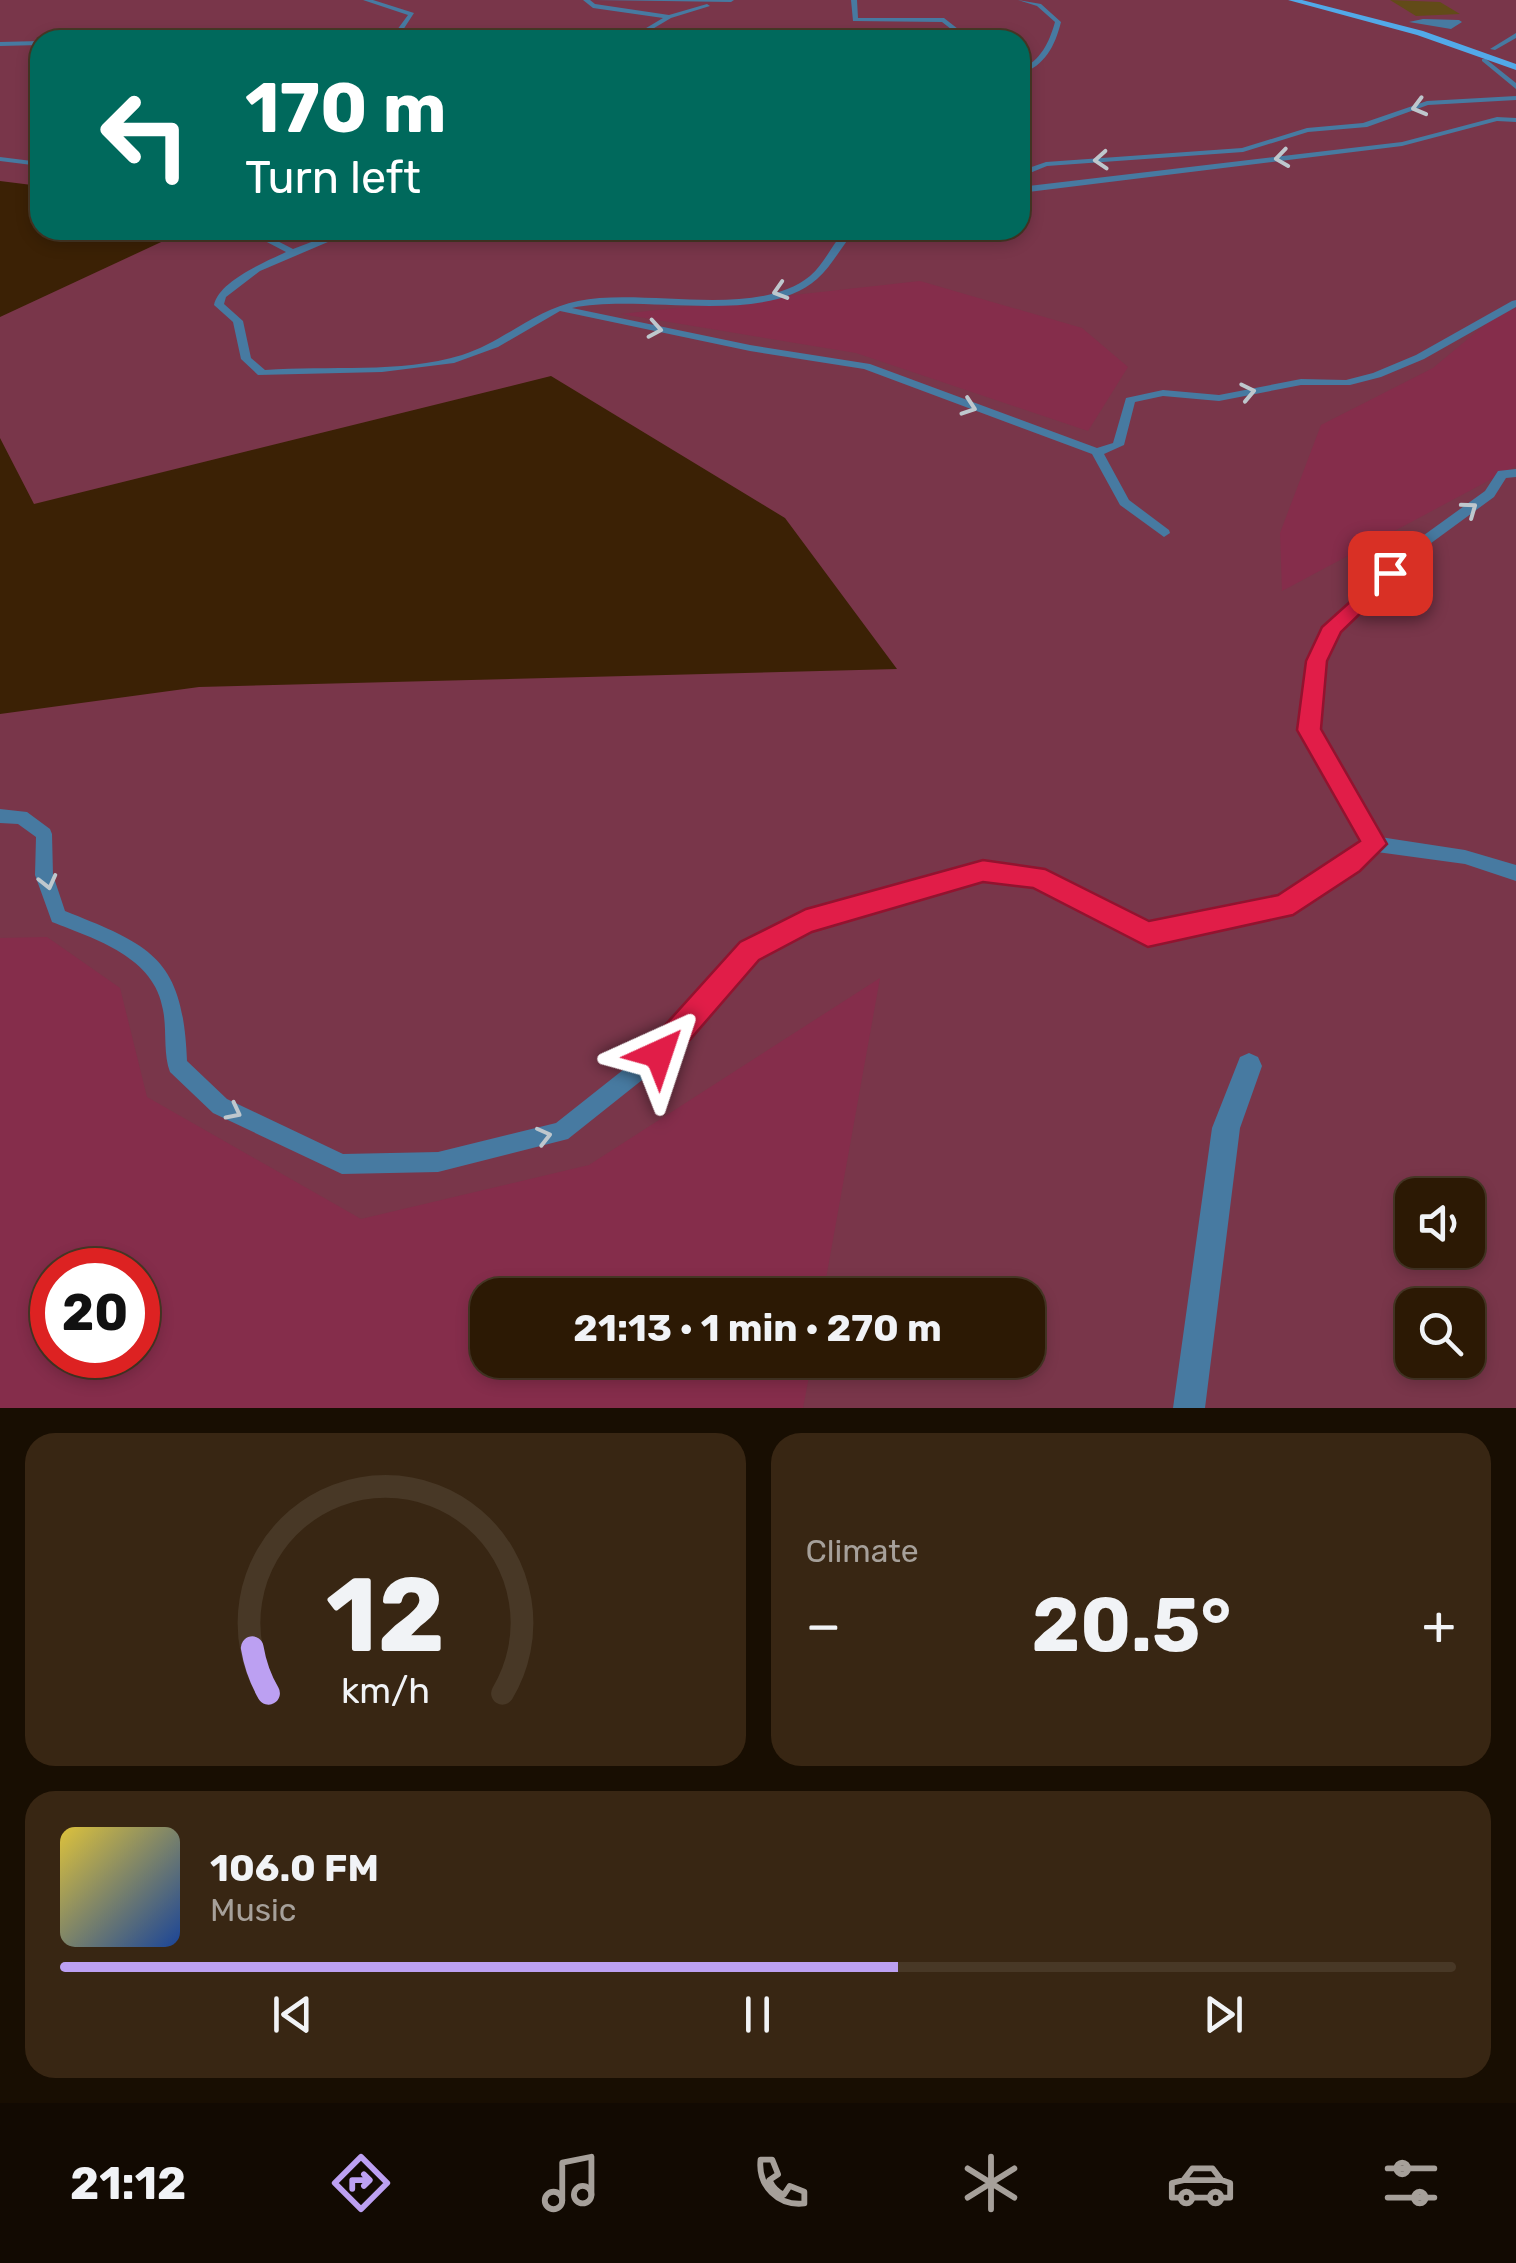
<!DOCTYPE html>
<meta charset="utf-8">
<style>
body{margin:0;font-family:Rubik,sans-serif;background:#382613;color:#f1f3f6;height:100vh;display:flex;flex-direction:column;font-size:38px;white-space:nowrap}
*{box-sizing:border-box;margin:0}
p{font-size:32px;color:#a6a09a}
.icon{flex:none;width:55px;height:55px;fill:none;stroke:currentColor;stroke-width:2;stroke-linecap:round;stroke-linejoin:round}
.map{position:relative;height:1408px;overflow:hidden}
.details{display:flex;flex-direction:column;gap:25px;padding:25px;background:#180e02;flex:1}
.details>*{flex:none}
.hud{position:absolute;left:30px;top:30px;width:1000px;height:210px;border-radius:30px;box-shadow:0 5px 15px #0003,0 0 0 2px #483826;background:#00695c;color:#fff;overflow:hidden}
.fabs{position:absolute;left:1395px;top:1178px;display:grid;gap:20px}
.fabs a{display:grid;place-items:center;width:90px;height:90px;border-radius:20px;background:#2c1904;box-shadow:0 5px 15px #0003,0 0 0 2px #483826;font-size:50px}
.speed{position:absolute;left:30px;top:1248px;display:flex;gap:20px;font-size:50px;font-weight:700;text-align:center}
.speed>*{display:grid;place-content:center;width:130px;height:130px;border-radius:50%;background:#2c1904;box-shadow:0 5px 15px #0003,0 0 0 2px #483826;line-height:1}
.speed .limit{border:15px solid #d22;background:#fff;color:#111}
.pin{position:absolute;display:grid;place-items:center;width:85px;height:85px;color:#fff;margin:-42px;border-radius:20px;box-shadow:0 5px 15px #0006}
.me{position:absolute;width:110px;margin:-55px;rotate:42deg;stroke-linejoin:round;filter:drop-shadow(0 0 8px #0008)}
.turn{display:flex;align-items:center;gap:35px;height:210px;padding:0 50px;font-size:45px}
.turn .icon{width:130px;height:130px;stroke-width:2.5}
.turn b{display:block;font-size:70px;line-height:85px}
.big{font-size:75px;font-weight:700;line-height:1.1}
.details .card{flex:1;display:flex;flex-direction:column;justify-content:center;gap:15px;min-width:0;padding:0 35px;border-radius:30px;background:#382613}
.details .dial{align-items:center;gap:0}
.dial svg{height:260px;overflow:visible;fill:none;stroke:#483826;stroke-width:7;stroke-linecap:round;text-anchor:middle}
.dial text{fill:#f1f3f6;stroke:none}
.song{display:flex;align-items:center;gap:30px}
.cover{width:120px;height:120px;border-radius:15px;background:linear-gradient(135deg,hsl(50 70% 55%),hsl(220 70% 35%))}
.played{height:10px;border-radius:5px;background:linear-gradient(90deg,#bca0f2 60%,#483826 60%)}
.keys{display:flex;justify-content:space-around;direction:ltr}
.heat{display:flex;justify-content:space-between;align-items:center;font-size:55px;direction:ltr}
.details .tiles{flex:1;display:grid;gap:25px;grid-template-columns:1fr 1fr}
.card:last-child{grid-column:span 2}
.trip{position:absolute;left:470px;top:1278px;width:575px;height:100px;border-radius:30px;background:#2c1904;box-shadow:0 5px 15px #0003,0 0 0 2px #483826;font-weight:700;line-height:100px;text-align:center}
.dock{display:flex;height:160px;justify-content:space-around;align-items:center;background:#120a02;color:#a6a09a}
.dock .icon{width:70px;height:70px}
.dock .current{color:#bca0f2}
.dock b{font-size:45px;color:#f1f3f6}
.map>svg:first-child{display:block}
.green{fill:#79364a;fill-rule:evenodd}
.forest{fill:#852d4b;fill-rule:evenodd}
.building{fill:#624b18}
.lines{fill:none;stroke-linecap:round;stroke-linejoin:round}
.lane{fill:#477aa1;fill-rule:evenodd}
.street{fill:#477aa1;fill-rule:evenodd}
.secondary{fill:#52a9e8;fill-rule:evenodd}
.oneway{stroke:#bec7cd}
.route{fill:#e11d48;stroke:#92132f;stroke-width:2.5}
</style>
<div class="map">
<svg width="1516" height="1408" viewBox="0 0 1516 1408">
<rect width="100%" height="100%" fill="#3b2105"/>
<!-- green -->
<path class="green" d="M0,0H1516V1408H0V714L199,687L897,669L785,518L551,376L34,504L0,438V317L187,230H1020V40H40V186L0,181ZM1412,1195H1468V1250H1412ZM52,1270H138V1355H52ZM488,1295H1028V1360H488ZM1412,1305H1468V1360H1412Z"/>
<!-- forest -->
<g class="forest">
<path d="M920,281L1082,328L1128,367L1088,431L856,353L621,314Z"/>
<path d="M1516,299V466L1282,591L1280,533L1321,425L1433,368Z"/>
<path d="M47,937L120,988L147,1097L361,1219L589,1165L880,978L823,1295H488V1360H812L803,1408H0V938ZM138,1270V1355H52V1270Z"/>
</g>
<!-- building -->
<path class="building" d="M1390,0L1440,2L1460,14L1416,16Z"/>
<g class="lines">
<!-- lane -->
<g class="lane">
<path d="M363,0H373L414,13L403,30L405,40H399L397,30L408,15Z"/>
<path d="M583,0H590L595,4L669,15L707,4L710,6L671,18L634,40H626L663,18L593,8Z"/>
<path d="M595,0H734L731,2Z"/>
<path d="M851,0H857L858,18H944L958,29L950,40H944L951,29L942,22L853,21Z"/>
<path d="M1018,0L1041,4L1061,22C1055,46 1045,66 1020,74V70C1041,60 1049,43 1055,22L1037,6Z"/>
<path d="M1423,19L1459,20L1462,22L1451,29L1409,22Z"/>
<path d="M224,33L278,40L224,37L160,40Z"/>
<path d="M1516,33V38L1495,50L1490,49Z"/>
<path d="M40,41V45L0,46V42Z"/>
<path d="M1482,59H1486L1516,83V89L1482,61Z"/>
<path d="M1516,96V100L1428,105L1367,127L1308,132L1243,152L1047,166L1020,177V171L1046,162L1242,148L1307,128L1363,123L1427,101Z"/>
<path d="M1497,117L1516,118V122L1497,121L1402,146L1020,193V187L1402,142Z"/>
<path d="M0,157L40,162V166L0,161Z"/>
<path d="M244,230H256L293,249L343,230H356L260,271L226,297L224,304L243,321L251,358L265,370C329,365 399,374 462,355C503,342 536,309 578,301C644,287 756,320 810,276C823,265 831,247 842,234L846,230H856C842,245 832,266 817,279C763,327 641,293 572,308L750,345L870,364L1097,448L1113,443L1126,398L1163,390L1219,395L1301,379L1346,380L1373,373L1416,355L1512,301L1516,300V307L1424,359L1381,377L1350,385H1301L1219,401L1163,396L1135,402L1124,445L1104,454L1129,500L1169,530L1170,533L1164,537L1120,505L1092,454L864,369L750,351L560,311L498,347L454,363L382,372L258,375L241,359L233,322L214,305C219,281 265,262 286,252Z"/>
<path d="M1516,469V477L1506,478L1494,497L1423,549L1338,630L1324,661L1317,730L1380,837L1465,850L1516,865V881L1465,864L1377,852L1290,912L1148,942L1034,884L983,879L811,929L756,957L666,1061L568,1139L438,1172L342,1174L213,1113L170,1072C163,1054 167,1029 163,1010C155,957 95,939 52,922L35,875L36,837L18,824L0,823V809L27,812L50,829L52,834L53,875L65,911C153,946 183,959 187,1061L227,1099L343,1154L438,1152L556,1123L652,1047L744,945L807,914L983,863L1042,872L1149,925L1280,899L1365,842L1301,730L1310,661L1327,623L1413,543L1485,491L1498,471Z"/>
</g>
<!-- street -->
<path class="street" d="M1249,1053L1258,1057L1262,1066L1240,1128L1205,1408H1173L1212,1128L1240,1057Z"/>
<!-- secondary -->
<path class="secondary" d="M1288,0H1302L1423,31L1516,64V70L1417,35Z"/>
</g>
<!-- one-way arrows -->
<defs><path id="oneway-chevron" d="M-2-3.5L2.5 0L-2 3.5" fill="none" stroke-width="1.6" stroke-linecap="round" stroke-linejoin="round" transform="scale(2.5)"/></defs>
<g class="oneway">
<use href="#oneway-chevron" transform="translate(1419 107) rotate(165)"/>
<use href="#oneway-chevron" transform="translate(1282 158) rotate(172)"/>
<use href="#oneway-chevron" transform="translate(1101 160) rotate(176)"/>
<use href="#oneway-chevron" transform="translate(780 291) rotate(163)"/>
<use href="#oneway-chevron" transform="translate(655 329) rotate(10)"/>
<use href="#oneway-chevron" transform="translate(1248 392) rotate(-12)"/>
<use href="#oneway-chevron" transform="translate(969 407) rotate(19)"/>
<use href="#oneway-chevron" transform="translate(1470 509) rotate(-36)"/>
<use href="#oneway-chevron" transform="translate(48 882) rotate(76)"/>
<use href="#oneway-chevron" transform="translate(234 1112) rotate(27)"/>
<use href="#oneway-chevron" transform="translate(544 1136) rotate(-14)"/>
</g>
<!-- route -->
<path class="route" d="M1390,566L1397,568V578L1341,632L1327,661L1321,729L1387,844L1360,871L1293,915L1148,947L1033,888L983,882L812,932L759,960L669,1064L659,1069L648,1064L644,1054L648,1044L740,942L806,909L983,860L1045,869L1149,921L1278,895L1360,841L1297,730L1306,661L1322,627Z"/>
</svg>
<div class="fabs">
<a><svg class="icon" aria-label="sound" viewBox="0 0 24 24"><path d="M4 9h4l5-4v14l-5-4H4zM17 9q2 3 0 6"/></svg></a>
<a><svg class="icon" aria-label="search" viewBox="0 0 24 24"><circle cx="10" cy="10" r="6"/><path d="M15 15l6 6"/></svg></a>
</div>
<div class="speed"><div class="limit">20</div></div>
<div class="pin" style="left:1390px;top:573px;background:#d93025"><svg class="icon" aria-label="arrive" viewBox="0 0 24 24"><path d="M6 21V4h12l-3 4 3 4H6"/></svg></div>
<svg class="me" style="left:659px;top:1054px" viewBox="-20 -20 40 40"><path d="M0-17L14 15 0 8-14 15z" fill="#e11d48" stroke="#fff" stroke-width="4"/></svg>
<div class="trip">21:13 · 1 min · 270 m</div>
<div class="hud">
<div class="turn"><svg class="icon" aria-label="left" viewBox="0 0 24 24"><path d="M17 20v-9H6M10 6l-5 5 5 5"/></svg><div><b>170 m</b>Turn left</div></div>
</div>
</div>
<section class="details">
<div class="tiles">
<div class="card dial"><svg viewBox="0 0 100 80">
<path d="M14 69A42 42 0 1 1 86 69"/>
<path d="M14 69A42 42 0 0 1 9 55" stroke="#bca0f2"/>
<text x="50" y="56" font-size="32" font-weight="700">12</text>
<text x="50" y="72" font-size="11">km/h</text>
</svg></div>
<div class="card"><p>Climate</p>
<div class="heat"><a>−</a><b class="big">20.5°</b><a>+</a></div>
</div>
<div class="card">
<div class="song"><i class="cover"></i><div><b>106.0 FM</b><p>Music</p></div></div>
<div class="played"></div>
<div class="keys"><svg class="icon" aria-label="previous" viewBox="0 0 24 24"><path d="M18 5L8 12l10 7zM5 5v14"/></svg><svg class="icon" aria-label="pause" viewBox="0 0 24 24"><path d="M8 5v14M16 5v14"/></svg><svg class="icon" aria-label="next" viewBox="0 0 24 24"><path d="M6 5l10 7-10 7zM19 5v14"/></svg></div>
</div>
</div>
</section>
<nav class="dock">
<b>21:12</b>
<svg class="icon current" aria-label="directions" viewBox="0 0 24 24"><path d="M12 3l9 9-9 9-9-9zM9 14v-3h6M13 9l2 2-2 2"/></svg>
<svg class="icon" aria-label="music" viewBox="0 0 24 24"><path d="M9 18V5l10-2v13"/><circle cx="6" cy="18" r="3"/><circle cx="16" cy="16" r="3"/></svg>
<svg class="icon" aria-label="phone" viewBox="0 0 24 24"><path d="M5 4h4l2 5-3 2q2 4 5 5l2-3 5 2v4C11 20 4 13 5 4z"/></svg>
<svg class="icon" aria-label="climate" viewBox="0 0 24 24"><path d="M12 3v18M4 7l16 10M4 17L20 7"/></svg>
<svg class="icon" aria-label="car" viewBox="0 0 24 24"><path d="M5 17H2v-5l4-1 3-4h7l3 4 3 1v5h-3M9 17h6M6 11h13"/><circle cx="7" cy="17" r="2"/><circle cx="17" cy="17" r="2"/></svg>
<svg class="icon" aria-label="filters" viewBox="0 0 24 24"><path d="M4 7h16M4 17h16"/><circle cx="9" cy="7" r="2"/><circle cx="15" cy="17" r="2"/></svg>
</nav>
